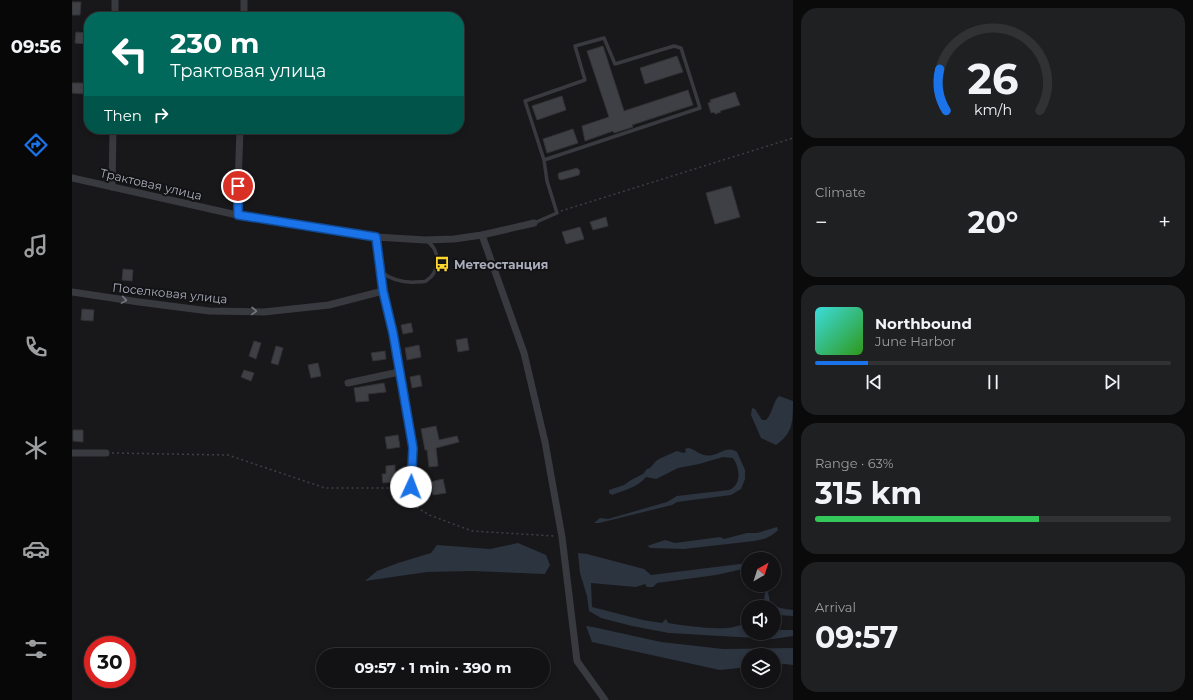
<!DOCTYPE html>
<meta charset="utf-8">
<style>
body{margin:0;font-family:Montserrat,sans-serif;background:#1f2022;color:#f1f3f6;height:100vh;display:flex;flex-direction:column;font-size:15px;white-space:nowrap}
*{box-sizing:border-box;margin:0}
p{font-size:13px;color:#9c9ea0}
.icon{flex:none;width:22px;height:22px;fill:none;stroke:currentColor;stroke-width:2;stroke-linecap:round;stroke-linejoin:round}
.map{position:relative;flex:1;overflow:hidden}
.sheet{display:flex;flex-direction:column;gap:8px;padding:8px;background:#0a0a0b;width:400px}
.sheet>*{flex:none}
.top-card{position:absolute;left:12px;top:12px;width:380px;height:122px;border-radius:16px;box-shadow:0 2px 6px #0003,0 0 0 1px #313234;background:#00695c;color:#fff;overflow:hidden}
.needle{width:26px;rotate:39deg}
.tools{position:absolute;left:669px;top:552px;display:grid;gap:8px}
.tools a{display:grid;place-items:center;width:40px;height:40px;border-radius:50%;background:#121214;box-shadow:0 2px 6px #0003,0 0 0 1px #313234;font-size:20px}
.speed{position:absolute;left:12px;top:636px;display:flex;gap:8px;font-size:20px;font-weight:700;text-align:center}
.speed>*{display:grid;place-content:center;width:52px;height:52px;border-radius:50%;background:#121214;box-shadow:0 2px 6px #0003,0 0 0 1px #313234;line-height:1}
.speed .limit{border:6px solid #d22;background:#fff;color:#111}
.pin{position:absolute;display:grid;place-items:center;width:34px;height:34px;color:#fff;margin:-17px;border:2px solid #fff;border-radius:50%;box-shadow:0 1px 4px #0007}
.me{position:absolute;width:44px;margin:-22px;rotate:2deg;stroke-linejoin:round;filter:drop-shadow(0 0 3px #0008)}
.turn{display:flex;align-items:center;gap:14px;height:84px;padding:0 20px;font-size:18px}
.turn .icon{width:52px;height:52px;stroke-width:2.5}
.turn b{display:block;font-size:28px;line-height:34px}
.then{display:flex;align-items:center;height:38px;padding:0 20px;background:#0003;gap:8px;font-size:15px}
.big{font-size:30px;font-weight:700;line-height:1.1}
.sheet .card{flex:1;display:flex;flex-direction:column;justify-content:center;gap:6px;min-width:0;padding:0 14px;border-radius:16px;background:#1f2022}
.sheet .dial{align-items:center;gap:0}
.dial svg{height:104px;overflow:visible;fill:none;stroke:#313234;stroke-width:7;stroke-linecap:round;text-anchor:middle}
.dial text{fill:#f1f3f6;stroke:none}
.song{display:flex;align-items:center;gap:12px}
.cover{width:48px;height:48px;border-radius:6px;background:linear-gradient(135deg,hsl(180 70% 55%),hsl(110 70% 35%))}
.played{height:4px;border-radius:2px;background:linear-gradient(90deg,#1a73e8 15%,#313234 15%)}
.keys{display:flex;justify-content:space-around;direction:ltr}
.heat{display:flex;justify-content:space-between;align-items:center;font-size:22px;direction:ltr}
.charge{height:6px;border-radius:3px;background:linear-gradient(90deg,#34c759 63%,#313234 0)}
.trip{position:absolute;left:244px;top:648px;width:234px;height:40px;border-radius:20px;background:#121214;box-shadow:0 2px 6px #0003,0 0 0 1px #313234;font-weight:700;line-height:40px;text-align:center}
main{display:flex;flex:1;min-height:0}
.menu{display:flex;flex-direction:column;width:72px;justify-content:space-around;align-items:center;background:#070708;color:#9c9ea0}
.menu .icon{width:28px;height:28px}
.menu .current{color:#1a73e8}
.menu b{font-size:18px;color:#f1f3f6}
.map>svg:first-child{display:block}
.water{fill:#2c3440}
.building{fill:#3f4045;stroke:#323237}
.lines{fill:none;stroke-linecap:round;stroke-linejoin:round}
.path{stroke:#3e4047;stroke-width:1.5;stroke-dasharray:2 3;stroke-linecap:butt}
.lane{stroke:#393940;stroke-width:3.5}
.street{stroke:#393940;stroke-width:7}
.oneway{stroke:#777884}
.route-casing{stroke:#114b97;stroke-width:10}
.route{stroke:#1a73e8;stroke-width:7}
.labels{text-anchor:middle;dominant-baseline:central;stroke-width:4;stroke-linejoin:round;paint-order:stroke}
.street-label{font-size:12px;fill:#a9acbb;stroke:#131315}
.poi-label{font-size:12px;font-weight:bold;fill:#a9acbb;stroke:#131315;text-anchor:start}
</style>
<main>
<nav class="menu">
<b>09:56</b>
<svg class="icon current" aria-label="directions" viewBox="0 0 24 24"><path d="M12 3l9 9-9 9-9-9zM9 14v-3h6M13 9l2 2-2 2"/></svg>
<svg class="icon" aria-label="music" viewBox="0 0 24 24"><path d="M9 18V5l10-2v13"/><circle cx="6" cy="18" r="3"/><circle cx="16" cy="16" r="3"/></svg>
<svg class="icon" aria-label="phone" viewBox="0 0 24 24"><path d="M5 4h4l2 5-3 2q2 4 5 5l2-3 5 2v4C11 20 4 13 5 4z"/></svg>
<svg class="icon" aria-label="climate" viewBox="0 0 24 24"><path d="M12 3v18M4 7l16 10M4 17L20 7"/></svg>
<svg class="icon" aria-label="car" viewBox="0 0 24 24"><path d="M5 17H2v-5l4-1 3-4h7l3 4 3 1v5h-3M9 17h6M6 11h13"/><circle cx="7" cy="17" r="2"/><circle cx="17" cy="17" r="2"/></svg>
<svg class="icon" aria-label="filters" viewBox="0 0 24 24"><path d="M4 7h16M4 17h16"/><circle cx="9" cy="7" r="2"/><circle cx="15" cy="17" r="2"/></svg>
</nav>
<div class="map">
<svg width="721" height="700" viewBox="0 0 721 700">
<rect width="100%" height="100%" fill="#18181a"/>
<!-- water -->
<g class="water">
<path d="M707,396L721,401C721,422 721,433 704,445L689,438L679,415L680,408L683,409L690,420H694C701,413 701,401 707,396Z"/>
<path d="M616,448C624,449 629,458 641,455C650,453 655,446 665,452L673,470V479L669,489L659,495L605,502L600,505L527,523H522L528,518L536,519L595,502L605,496L657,490C670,485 668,468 661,458L651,457L627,464L606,468L584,479L574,477C565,488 552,490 540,495L537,493V490L552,485L559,480L571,474L575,469L578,468L584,461L589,458L605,451L611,453L614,452L613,449Z"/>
<path d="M705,527L706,530C699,537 691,540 682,541L612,549L579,548L575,546L593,540L603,543L648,537L652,539L675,533H685Z"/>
<path d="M446,543L474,555L478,565L473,574L400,571L355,572L293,581L305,571L326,563L359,553L365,545L418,549Z"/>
<path d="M506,553L515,554L572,569L579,575L676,563V568L644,575L585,583L581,587H575L573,584L564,587L519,583L520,607L571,620L590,623L594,619L596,623C615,626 635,629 655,628C662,628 668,624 676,625V633H702V630H721V636L701,639L597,633L560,626L529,618L517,611L515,596L508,573Z"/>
<path d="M694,585H699L696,592L698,602C705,608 711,609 721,610V616L705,615L702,613V607H695L692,601Z"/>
<path d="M514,626L521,627L589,642L651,649L721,648V665L713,664L702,665V655H676V667L648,670L520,642Z"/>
</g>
<!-- building -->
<g class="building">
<path d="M0,2H9L8,15H0Z"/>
<path d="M4,32L15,33L14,44L3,43Z"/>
<path d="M531,46L552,111L616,90L621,105L560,125L561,127L542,133L541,131L513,141L510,126L537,117L515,51Z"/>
<path d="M605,56L611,72L573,84L568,68Z"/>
<path d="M0,83H13L12,94L0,93Z"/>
<path d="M663,92L668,105L648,111L649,112L643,114L642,112L639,113L636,103L639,102L638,100Z"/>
<path d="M490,96L494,110L465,120L460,106Z"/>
<path d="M501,129L506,143L475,153L471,139Z"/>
<path d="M505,168L508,171L507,175L489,180L487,179L486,175L487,173Z"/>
<path d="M659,186L668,217L643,224L634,193Z"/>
<path d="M534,217L536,226L521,230L518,222Z"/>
<path d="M508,227L512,239L494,244L490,232Z"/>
<path d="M51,269L61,270L60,281L50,280Z"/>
<path d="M10,309L22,310L21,321L9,320Z"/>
<path d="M339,323L341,332L331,334L329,325Z"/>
<path d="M395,338L397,350L386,352L384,340Z"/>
<path d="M182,341L189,343L184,359L177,356Z"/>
<path d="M347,345L349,357L335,360L333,348Z"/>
<path d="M204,346L211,348L206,365L199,363Z"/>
<path d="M313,351L314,359L301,361L299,353Z"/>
<path d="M246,363L249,376L239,378L236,365Z"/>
<path d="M172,370L182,373L179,381L169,377Z"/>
<path d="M348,375L350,386L340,388L338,377Z"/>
<path d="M312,383L314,392L296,394L297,401L284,402L282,388Z"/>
<path d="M364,426L367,440L385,436L387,442L364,448L366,466L357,467L355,450H353L349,429Z"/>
<path d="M1,430H11V442L1,441Z"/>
<path d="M326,435L328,447L315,449L313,437Z"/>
<path d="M323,465V473L326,472L327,481L311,483L310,474H314V466Z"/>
<path d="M371,479L374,493L361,495L358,482Z"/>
</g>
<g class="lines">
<!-- path -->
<g class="path">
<path d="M489,211L721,138"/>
<path d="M40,453L156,455L253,488H333"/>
<path d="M338,494L343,506L357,515L400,531L482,536"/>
</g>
<!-- lane -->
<g class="lane">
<path d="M462,223L485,213L475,181L472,160L628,108L609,48L602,46L543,64L532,38L503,46L513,80L453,101L472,160"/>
<path d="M309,272C320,280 331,283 344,282C347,282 351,282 354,281C368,272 369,251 355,241"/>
</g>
<!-- street -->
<g class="street">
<path d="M43,17V0"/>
<path d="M172,17V0"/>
<path d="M0,178L165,215L304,237L353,240L382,239L410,235L462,223"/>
<path d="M40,187L41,129"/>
<path d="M165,215L168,129"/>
<path d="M410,235L452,353L473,442L490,537L505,661L533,700"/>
<path d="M304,237L311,291L318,320L341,448L339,487"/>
<path d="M0,292L67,302L137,311L192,312L257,305L311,291"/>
<path d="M276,383L327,372"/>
<path d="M0,453H34"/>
</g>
</g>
<!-- one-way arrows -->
<defs><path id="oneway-chevron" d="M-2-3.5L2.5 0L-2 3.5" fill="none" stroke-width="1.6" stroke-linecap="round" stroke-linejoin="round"/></defs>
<g class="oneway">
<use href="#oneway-chevron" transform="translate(52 300) rotate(9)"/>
<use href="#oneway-chevron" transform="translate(182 311) rotate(1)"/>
</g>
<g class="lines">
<!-- route casing -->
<g class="route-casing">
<path id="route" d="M166,186V215L304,237L311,291L321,333L341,448L339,487"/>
</g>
<!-- route -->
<use href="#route" class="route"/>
</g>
<!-- icons -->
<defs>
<g id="bus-bare" transform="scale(1.2)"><path d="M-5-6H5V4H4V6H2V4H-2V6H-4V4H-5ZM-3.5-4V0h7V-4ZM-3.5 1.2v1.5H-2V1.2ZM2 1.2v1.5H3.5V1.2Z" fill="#ffd62b" stroke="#131315" stroke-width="2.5" paint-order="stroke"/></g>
</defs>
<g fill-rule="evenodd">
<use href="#bus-bare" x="370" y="264"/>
</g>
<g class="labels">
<!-- street labels -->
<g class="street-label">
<text transform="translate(79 184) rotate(13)">Трактовая улица</text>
<text transform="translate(98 293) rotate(6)">Поселковая улица</text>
</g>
<!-- poi labels -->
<g class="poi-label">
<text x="382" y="264">Метеостанция</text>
</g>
</g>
</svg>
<div class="tools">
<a><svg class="needle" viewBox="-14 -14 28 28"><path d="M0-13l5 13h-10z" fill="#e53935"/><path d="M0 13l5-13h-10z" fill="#9c9ea0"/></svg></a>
<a><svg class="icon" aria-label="sound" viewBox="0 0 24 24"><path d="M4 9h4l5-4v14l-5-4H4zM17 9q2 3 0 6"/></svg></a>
<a><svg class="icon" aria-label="layers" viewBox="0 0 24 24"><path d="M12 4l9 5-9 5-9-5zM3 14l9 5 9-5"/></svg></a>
</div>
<div class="speed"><div class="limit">30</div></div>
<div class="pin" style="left:166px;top:186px;background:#d93025"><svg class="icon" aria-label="arrive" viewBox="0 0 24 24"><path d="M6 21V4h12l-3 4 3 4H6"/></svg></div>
<svg class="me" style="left:339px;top:487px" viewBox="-20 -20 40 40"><circle r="19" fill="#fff"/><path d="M0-13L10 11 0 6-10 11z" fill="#1a73e8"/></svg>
<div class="trip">09:57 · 1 min · 390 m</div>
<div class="top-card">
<div class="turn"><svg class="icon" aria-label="left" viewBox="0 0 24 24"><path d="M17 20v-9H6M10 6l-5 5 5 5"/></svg><div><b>230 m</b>Трактовая улица</div></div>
<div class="then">Then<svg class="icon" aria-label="right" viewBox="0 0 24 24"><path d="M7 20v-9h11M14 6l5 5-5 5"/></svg></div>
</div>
</div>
<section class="sheet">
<div class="card dial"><svg viewBox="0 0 100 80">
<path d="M14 69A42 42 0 1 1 86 69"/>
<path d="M14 69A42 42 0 0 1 9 37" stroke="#1a73e8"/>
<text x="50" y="56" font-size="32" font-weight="700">26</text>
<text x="50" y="72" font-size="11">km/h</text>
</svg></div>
<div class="card"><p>Climate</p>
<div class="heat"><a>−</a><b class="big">20°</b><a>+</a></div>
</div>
<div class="card">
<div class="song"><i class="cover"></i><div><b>Northbound</b><p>June Harbor</p></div></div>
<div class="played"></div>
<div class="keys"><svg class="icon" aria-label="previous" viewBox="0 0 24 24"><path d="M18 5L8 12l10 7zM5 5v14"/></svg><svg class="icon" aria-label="pause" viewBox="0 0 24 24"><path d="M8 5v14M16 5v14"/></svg><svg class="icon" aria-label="next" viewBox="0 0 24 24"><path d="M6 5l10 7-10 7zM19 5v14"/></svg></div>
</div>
<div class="card"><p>Range · 63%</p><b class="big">315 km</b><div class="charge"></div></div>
<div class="card"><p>Arrival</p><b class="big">09:57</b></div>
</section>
</main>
